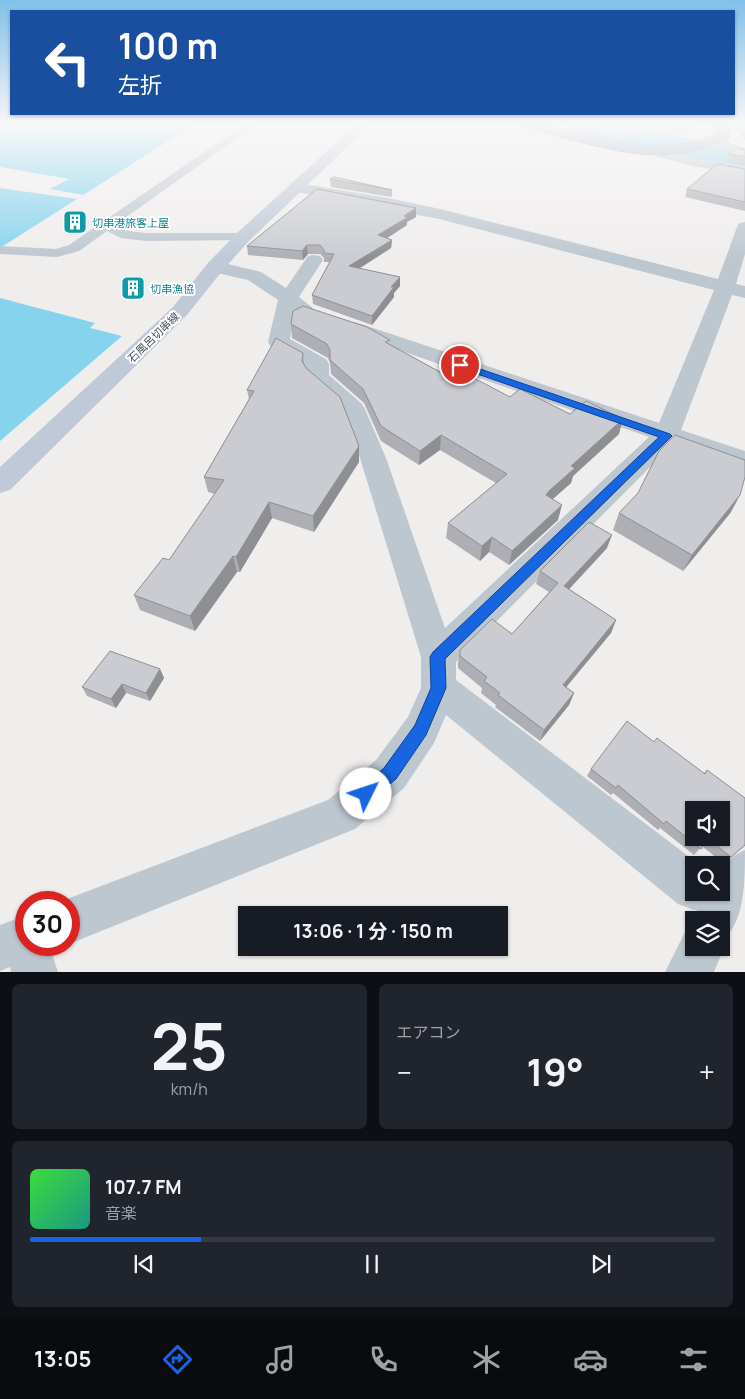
<!DOCTYPE html>
<html lang="ja">
<meta charset="utf-8">
<style>
body{margin:0;font-family:Manrope,"Noto Sans JP",sans-serif;background:#20242c;color:#f1f3f6;height:100vh;display:flex;flex-direction:column;font-size:19px;white-space:nowrap}
*{box-sizing:border-box;margin:0}
p{font-size:16px;color:#9ea1a6}
.icon{flex:none;width:28px;height:28px;fill:none;stroke:currentColor;stroke-width:2;stroke-linecap:round;stroke-linejoin:round}
.map{position:relative;height:972px;overflow:hidden}
.sheet{display:flex;flex-direction:column;gap:12px;padding:12px;background:#0d0f14;flex:1}
.sheet>*{flex:none}
.guide{position:absolute;left:10px;top:10px;width:725px;height:105px;border-radius:0px;box-shadow:0 1px 4px #0004;background:#1a4fa0;color:#fff;overflow:hidden}
.buttons{position:absolute;left:685px;top:801px;display:grid;gap:10px}
.buttons a{display:grid;place-items:center;width:45px;height:45px;border-radius:0px;background:#171b24;box-shadow:0 1px 4px #0004;font-size:25px}
.speed{position:absolute;left:15px;top:891px;display:flex;gap:10px;font-size:25px;font-weight:700;text-align:center}
.speed>*{display:grid;place-content:center;width:65px;height:65px;border-radius:50%;background:#171b24;box-shadow:0 1px 4px #0004;line-height:1}
.speed .limit{border:8px solid #d22;background:#fff;color:#111}
.pin{position:absolute;display:grid;place-items:center;width:42px;height:42px;color:#fff;margin:-21px;border:2px solid #fff;border-radius:50%;box-shadow:0 1px 5px #0007}
.me{position:absolute;width:55px;margin:-28px;rotate:49deg;stroke-linejoin:round;filter:drop-shadow(0 0 4px #0008)}
.turn{display:flex;align-items:center;gap:18px;height:105px;padding:0 25px;font-size:22px}
.turn .icon{width:65px;height:65px;stroke-width:2.5}
.turn b{display:block;font-size:35px;line-height:42px}
.big{font-size:38px;font-weight:700;line-height:1.1}
.sheet .widget{flex:1;display:flex;flex-direction:column;justify-content:center;gap:8px;min-width:0;padding:0 18px;border-radius:8px;background:#20242c}
.sheet .dial{align-items:center;gap:0}
.dial b{font-size:65px;line-height:1}
.song{display:flex;align-items:center;gap:15px}
.cover{width:60px;height:60px;border-radius:8px;background:linear-gradient(135deg,hsl(120 70% 55%),hsl(170 70% 35%))}
.played{height:5px;border-radius:2px;background:linear-gradient(90deg,#1765e0 25%,#363941 25%)}
.keys{display:flex;justify-content:space-around;direction:ltr}
.heat{display:flex;justify-content:space-between;align-items:center;font-size:28px;direction:ltr}
.sheet .tiles{flex:1;display:grid;gap:12px;grid-template-columns:1fr 1fr}
.widget:last-child{grid-column:span 2}
.trip{position:absolute;left:238px;top:906px;width:270px;height:50px;border-radius:0px;background:#171b24;box-shadow:0 1px 4px #0004;font-weight:700;line-height:50px;text-align:center}
.menu{display:flex;height:80px;justify-content:space-around;align-items:center;background:#090b0e;color:#9ea1a6}
.menu .icon{width:35px;height:35px}
.menu .current{color:#1765e0}
.menu b{font-size:22px;color:#f1f3f6}
.map>svg:first-child{display:block}
.education{fill:#e1dedf}
.water{fill:#86d3ed}
.pier{fill:#f0eded}
.lines{fill:none;stroke-linecap:round;stroke-linejoin:round}
.river{fill:#86d3ed;fill-rule:evenodd}
.trunk-casing{stroke:#6f88a9;stroke-width:1}
.service{fill:#bdc7d0;fill-rule:evenodd}
.minor{fill:#bdc7d0;fill-rule:evenodd}
.secondary{fill:#bfc9d7;fill-rule:evenodd}
.trunk{fill:#98acc5;fill-rule:evenodd}
.wall{fill:#aeafb5}
.shaded-wall{fill:#8d8f93}
.building{fill:#caccd2;stroke:#8d8f93;fill-rule:evenodd}
.route{fill:#1765e0;stroke:#0f4292}
.labels{text-anchor:middle;dominant-baseline:central;stroke-width:4;stroke-linejoin:round;paint-order:stroke}
.far-culture-label{font-size:11px;fill:#0d838f;stroke:#fff;text-anchor:start}
.far-street-label{font-size:11px;fill:#45505b;stroke:#fff}
</style>
<div class="map">
<svg width="745" height="972" viewBox="0 0 745 972">
<rect width="100%" height="100%" fill="#f0eded"/>
<!-- education -->
<path class="education" d="M626,124H693L697,131L677,137Z"/>
<!-- water -->
<g class="water">
<path d="M0,124H195L0,248Z"/>
<path d="M0,298L95,323L90,328L122,336L0,441Z"/>
</g>
<!-- pier -->
<path class="pier" d="M0,167L69,179L50,189L84,195L77,199L0,188Z"/>
<g class="lines">
<!-- river -->
<path class="river" d="M570,124H625L745,152V172L575,130Z"/>
<!-- trunk casing -->
<g class="trunk-casing">
<path id="trunk" d="M521,124C594,124 640,165 717,134L712,124H725L731,132L728,139C711,146 695,152 677,154C629,160 569,138 522,127Z"/>
</g>
<!-- service -->
<path class="service" d="M245,124H257L115,225L129,231L146,233H243L250,237L248,240L146,241L121,238L107,231L79,251L57,257L0,254V246L56,249L69,245Z"/>
<!-- minor -->
<g class="minor">
<path d="M713,137L745,148V157L708,144L706,141L708,138Z"/>
<path d="M656,148L694,158L745,167V175L693,166L651,155L649,152L651,149Z"/>
<path d="M297,183L383,197L440,209L718,279L737,227L739,223L745,222V254L736,284L745,286V298L732,295L681,430L745,451V470L672,445L456,662V680L700,865H694V892H721C721,867 720,861 745,850C745,880 745,926 721,940V920H694V923L692,920L697,909L694,910L678,904L446,715L434,743L404,788L355,829L69,944V902H59L328,800L376,760L408,717L421,688V657L360,458L342,412L309,382L305,377L306,367L271,347L268,342L278,300L248,280L208,271L206,267L208,263L215,261L261,272L286,288L308,256L314,255L320,256L323,260L299,297L313,308L310,312L303,314L295,312L290,339L326,359L329,364V375L362,404L365,409L386,458L445,628L649,437L347,332L343,328L347,324L354,322L361,324L659,423L714,290L439,219L292,191L289,188L292,185Z"/>
<path d="M26,915V945H49L58,972H11L10,967L0,971V925Z"/>
<path d="M694,928V948H721V941L724,948L714,972H665L685,932Z"/>
</g>
<!-- secondary -->
<path class="secondary" d="M357,124H371L249,241L222,271L187,315L10,490L0,493V467L173,307L208,263L237,233Z"/>
<!-- trunk -->
<use href="#trunk" class="trunk"/>
</g>
<!-- wall -->
<g class="wall">
<path d="M731,124H745V140Z"/>
<path d="M745,150V166L726,162L729,154Z"/>
<path d="M745,169V211L685,197L687,189Z"/>
<path d="M330,179L392,190V197L331,187Z"/>
<path d="M416,208V217L407,222V225L387,238L392,240L391,248L360,268L400,286L394,293V297L372,325L313,304L312,295L330,262H324V258L320,254H308L303,260L248,255L247,246Z"/>
<path d="M291,324L389,344L460,383L510,397L570,414L619,434L573,476L571,483L552,499L558,520L509,565L489,552L480,561L446,538L448,523L496,483L440,450L419,465L381,441L364,403L331,374L330,363L328,358L292,338Z"/>
<path d="M303,353L304,364L359,446V462L314,532L272,518L240,572H237L195,631L140,610L134,595L169,560L215,494L208,492L204,477L249,399L247,390Z"/>
<path d="M731,512L683,571L613,530L619,513Z"/>
<path d="M607,548L569,589L616,620L611,633L566,687L574,693L569,705L540,741L495,707L496,705L481,693L482,688L458,668V663L460,650L512,634L549,592L536,584L540,571Z"/>
<path d="M160,669L164,678L150,701L126,693L116,708L87,696L82,687Z"/>
<path d="M654,742L704,773L707,770L745,846L723,863L702,846L694,855L660,828L658,830L613,793L611,795L587,776L591,769Z"/>
</g>
<!-- shaded-wall -->
<g class="shaded-wall">
<path d="M416,208V217L407,222V225L378,244V235L404,216Z"/>
<path d="M392,240L391,248L349,275V266Z"/>
<path d="M307,245L308,254L303,260L302,251Z"/>
<path d="M400,277V286L394,293V297L372,325V316L391,287Z"/>
<path d="M623,419L619,434L573,476L571,483L545,506L546,495L571,466Z"/>
<path d="M441,435L440,450L419,465L420,451Z"/>
<path d="M359,446V462L314,532L313,516Z"/>
<path d="M740,495L731,512L683,571L692,555Z"/>
<path d="M269,502L272,518L240,572L236,557Z"/>
<path d="M562,505L558,520L509,565L512,551Z"/>
<path d="M612,535L607,548L560,599L564,586Z"/>
<path d="M492,537L489,552L480,561L482,546Z"/>
<path d="M233,556L237,572L195,631L190,616Z"/>
<path d="M616,620L611,633L558,697L563,685Z"/>
<path d="M160,669L164,678L150,701L146,693Z"/>
<path d="M122,684L126,693L116,708L111,699Z"/>
<path d="M574,693L569,705L540,741L544,730Z"/>
</g>
<!-- building -->
<g class="building">
<path d="M740,124H745V130Z"/>
<path d="M737,148L745,150V157L729,154Z"/>
<path d="M717,164L745,169V202L687,189Z"/>
<path d="M334,177L392,190L330,179Z"/>
<path d="M317,189L416,208L404,216L408,217L378,235L392,240L349,266L400,277L391,287H394L372,316L312,295L334,254L324,253V250L320,245H307L302,251L247,246Z"/>
<path d="M303,306L367,327L390,340L385,342L460,383L470,376L510,397L520,389L570,414L586,401L623,419L571,466L575,468L549,491L546,495L562,505L512,551L492,537L482,546L448,523L507,474L441,435L420,451L381,426L363,389L330,360V350L327,344L291,324L293,311Z"/>
<path d="M276,338L303,353L302,361L306,368L340,397L359,446L313,516L269,502L236,557L233,556L190,616L134,595L163,558L169,560L224,480L204,477L254,391L247,390Z"/>
<path d="M675,435L745,460V477L740,495L692,555L619,513L638,493L659,451Z"/>
<path d="M589,522L612,535L564,586L616,620L563,685L574,693L544,730L498,695L500,693L484,681L487,677L460,656V650L492,619L512,634L558,583L540,571Z"/>
<path d="M110,651L160,669L146,693L122,684L111,699L82,687Z"/>
<path d="M627,721L654,742L657,738L705,774L707,770L745,798V845L731,857L707,838L701,849L666,821L664,824L618,785L616,788L591,769ZM694,810H721V838H694Z"/>
</g>
<!-- sky -->
<linearGradient id="sky" x2="0" y2="1"><stop stop-color="#81c0ea"/><stop offset="0.48" stop-color="#f8f7f7"/><stop offset="1" stop-color="#f8f7f7" stop-opacity="0"/></linearGradient>
<rect width="745" height="260" fill="url(#sky)"/>
<!-- route -->
<path class="route" d="M460,362L670,434L672,436L445,659L446,688L426,735L396,779L371,800L366,803L360,800L357,794L360,789L384,768L415,725L431,688L430,657L433,652L659,437L457,367L455,365Z"/>
<!-- icons -->
<defs>
<g id="building-square" transform="scale(1.25)"><rect x="-9" y="-9" width="18" height="18" rx="4" fill="#0f9aa8" stroke="#fff"/><path d="M-4-6H4V6H1V3H-1V6H-4ZM-2.5-4.3h1.7v1.8h-1.7ZM.8-4.3h1.7v1.8H.8ZM-2.5-1h1.7V.8h-1.7ZM.8-1h1.7V.8H.8Z" fill="#fff"/></g>
</defs>
<g fill-rule="evenodd">
<use href="#building-square" x="75" y="222"/>
<use href="#building-square" x="133" y="288"/>
</g>
<g class="labels">
<!-- far-culture labels -->
<g class="far-culture-label">
<text x="92" y="222">切串港旅客上屋</text>
<text x="150" y="288">切串漁協</text>
</g>
<!-- far-street labels -->
<g class="far-street-label">
<text transform="translate(153 337) rotate(-44)">石風呂切串線</text>
</g>
</g>
</svg>
<div class="buttons">
<a><svg class="icon" aria-label="sound" viewBox="0 0 24 24"><path d="M4 9h4l5-4v14l-5-4H4zM17 9q2 3 0 6"/></svg></a>
<a><svg class="icon" aria-label="search" viewBox="0 0 24 24"><circle cx="10" cy="10" r="6"/><path d="M15 15l6 6"/></svg></a>
<a><svg class="icon" aria-label="layers" viewBox="0 0 24 24"><path d="M12 4l9 5-9 5-9-5zM3 14l9 5 9-5"/></svg></a>
</div>
<div class="speed"><div class="limit">30</div></div>
<div class="pin" style="left:460px;top:365px;background:#d93025"><svg class="icon" aria-label="arrive" viewBox="0 0 24 24"><path d="M6 21V4h12l-3 4 3 4H6"/></svg></div>
<svg class="me" style="left:366px;top:794px" viewBox="-20 -20 40 40"><circle r="19" fill="#fff"/><path d="M0-13L10 11 0 6-10 11z" fill="#1765e0"/></svg>
<div class="trip">13:06 · 1 分 · 150 m</div>
<div class="guide">
<div class="turn"><svg class="icon" aria-label="left" viewBox="0 0 24 24"><path d="M17 20v-9H6M10 6l-5 5 5 5"/></svg><div><b>100 m</b>左折</div></div>
</div>
</div>
<section class="sheet">
<div class="tiles">
<div class="widget dial"><b>25</b><p>km/h</p></div>
<div class="widget"><p>エアコン</p>
<div class="heat"><a>−</a><b class="big">19°</b><a>+</a></div>
</div>
<div class="widget">
<div class="song"><i class="cover"></i><div><b>107.7 FM</b><p>音楽</p></div></div>
<div class="played"></div>
<div class="keys"><svg class="icon" aria-label="previous" viewBox="0 0 24 24"><path d="M18 5L8 12l10 7zM5 5v14"/></svg><svg class="icon" aria-label="pause" viewBox="0 0 24 24"><path d="M8 5v14M16 5v14"/></svg><svg class="icon" aria-label="next" viewBox="0 0 24 24"><path d="M6 5l10 7-10 7zM19 5v14"/></svg></div>
</div>
</div>
</section>
<nav class="menu">
<b>13:05</b>
<svg class="icon current" aria-label="directions" viewBox="0 0 24 24"><path d="M12 3l9 9-9 9-9-9zM9 14v-3h6M13 9l2 2-2 2"/></svg>
<svg class="icon" aria-label="music" viewBox="0 0 24 24"><path d="M9 18V5l10-2v13"/><circle cx="6" cy="18" r="3"/><circle cx="16" cy="16" r="3"/></svg>
<svg class="icon" aria-label="phone" viewBox="0 0 24 24"><path d="M5 4h4l2 5-3 2q2 4 5 5l2-3 5 2v4C11 20 4 13 5 4z"/></svg>
<svg class="icon" aria-label="climate" viewBox="0 0 24 24"><path d="M12 3v18M4 7l16 10M4 17L20 7"/></svg>
<svg class="icon" aria-label="car" viewBox="0 0 24 24"><path d="M5 17H2v-5l4-1 3-4h7l3 4 3 1v5h-3M9 17h6M6 11h13"/><circle cx="7" cy="17" r="2"/><circle cx="17" cy="17" r="2"/></svg>
<svg class="icon" aria-label="filters" viewBox="0 0 24 24"><path d="M4 7h16M4 17h16"/><circle cx="9" cy="7" r="2"/><circle cx="15" cy="17" r="2"/></svg>
</nav>
